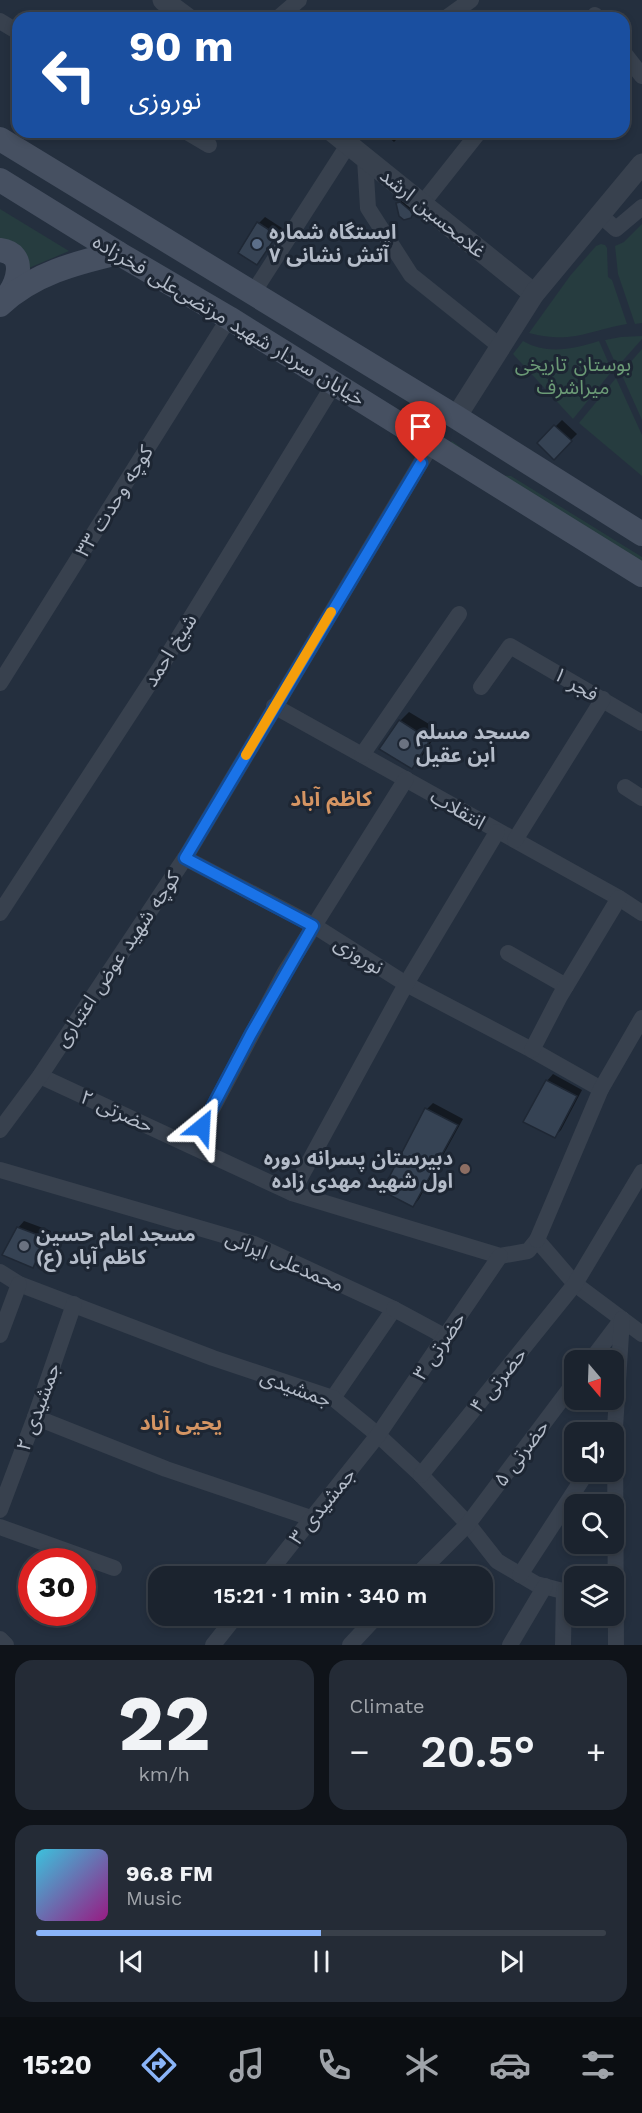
<!DOCTYPE html>
<meta charset="utf-8">
<style>
body{margin:0;font-family:"Work Sans","Noto Sans Arabic",sans-serif;background:#242b36;color:#f1f3f6;height:100vh;display:flex;flex-direction:column;font-size:22px;white-space:nowrap}
*{box-sizing:border-box;margin:0}
p{font-size:20px;color:#a0a4aa}
.icon{flex:none;width:33px;height:33px;fill:none;stroke:currentColor;stroke-width:2;stroke-linecap:round;stroke-linejoin:round}
.map{position:relative;height:1645px;overflow:hidden}
.sheet{display:flex;flex-direction:column;gap:15px;padding:15px;background:#0f1319;flex:1}
.sheet>*{flex:none}
.hud{position:absolute;left:12px;top:12px;width:618px;height:126px;border-radius:18px;box-shadow:0 3px 9px #0003,0 0 0 2px #39404a;background:#1a4fa0;color:#fff;overflow:hidden}
.needle{width:39px;rotate:161deg}
.buttons{position:absolute;left:564px;top:1350px;display:grid;gap:12px}
.buttons a{display:grid;place-items:center;width:60px;height:60px;border-radius:12px;background:#1b232e;box-shadow:0 3px 9px #0003,0 0 0 2px #39404a;font-size:30px}
.speed{position:absolute;left:18px;top:1548px;display:flex;gap:12px;font-size:30px;font-weight:700;text-align:center}
.speed>*{display:grid;place-content:center;width:78px;height:78px;border-radius:50%;background:#1b232e;box-shadow:0 3px 9px #0003,0 0 0 2px #39404a;line-height:1}
.speed .limit{border:9px solid #d22;background:#fff;color:#111}
.pin{position:absolute;display:grid;place-items:center;width:51px;height:51px;color:#fff;margin:-62px -26px;border-radius:50% 50% 50% 0;rotate:-45deg;box-shadow:0 0 6px #0007}
.pin .icon{rotate:45deg}
.me{position:absolute;width:66px;margin:-33px;rotate:27deg;stroke-linejoin:round;filter:drop-shadow(0 0 4px #0008)}
.turn{display:flex;align-items:center;gap:21px;height:126px;padding:0 18px;font-size:27px}
.turn .icon{width:78px;height:78px;stroke-width:2.5}
.turn b{display:block;font-size:42px;line-height:51px}
.big{font-size:45px;font-weight:600;line-height:1.1}
.sheet .card{flex:1;display:flex;flex-direction:column;justify-content:center;gap:9px;min-width:0;padding:0 21px;border-radius:18px;background:#242b36}
.sheet .dial{align-items:center;gap:0}
.dial b{font-size:78px;line-height:1}
.song{display:flex;align-items:center;gap:18px}
.cover{width:72px;height:72px;border-radius:9px;background:linear-gradient(135deg,hsl(190 70% 55%),hsl(310 70% 35%))}
.played{height:6px;border-radius:3px;background:linear-gradient(90deg,#8ab4f8 50%,#39404a 50%)}
.keys{display:flex;justify-content:space-around;direction:ltr}
.heat{display:flex;justify-content:space-between;align-items:center;font-size:33px;direction:ltr}
.sheet .tiles{flex:1;display:grid;gap:15px;grid-template-columns:1fr 1fr}
.card:last-child{grid-column:span 2}
.trip{position:absolute;left:148px;top:1566px;width:345px;height:60px;border-radius:18px;background:#1b232e;box-shadow:0 3px 9px #0003,0 0 0 2px #39404a;font-weight:600;line-height:60px;text-align:center}
.tab-bar{display:flex;height:96px;justify-content:space-around;align-items:center;background:#0b0e12;color:#a0a4aa}
.tab-bar .icon{width:42px;height:42px}
.tab-bar .active{color:#8ab4f8}
.tab-bar b{font-size:27px;color:#f1f3f6}
.map>svg:first-child{display:block}
.green{fill:#263c3f}
.shadow{fill:#0007}
.building{fill:#364354;stroke:#1f2835;stroke-width:1.5}
.lines{fill:none;stroke-linecap:round;stroke-linejoin:round}
.minor{stroke:#38414e;stroke-width:16}
.tertiary{stroke:#38414e;stroke-width:21}
.secondary{stroke:#465061;stroke-width:24}
.route-casing{stroke:#114b97;stroke-width:15}
.route{stroke:#1a73e8;stroke-width:10}
.slow{stroke:#f59e0b;stroke-width:10}
.service-dot{fill:#5c6f8a;stroke:#1d2633;stroke-width:2}
.worship-dot{fill:#6b7280;stroke:#1d2633;stroke-width:2}
.education-dot{fill:#8d6e63;stroke:#1d2633;stroke-width:2}
.labels{text-anchor:middle;dominant-baseline:central;stroke-width:6;stroke-linejoin:round;paint-order:stroke}
.street-label{font-size:20px;fill:#b4bcc9;stroke:#1d2633}
.poi-label{font-size:20px;font-weight:bold;fill:#b4bcc9;stroke:#1d2633;text-anchor:start}
.park-label{font-size:20px;fill:#6b9a76;stroke:#1d2633}
.neighbourhood-label{font-size:21px;font-weight:bold;fill:#d59563;stroke:#1d2633}
</style>
<div class="map">
<svg width="642" height="1645" viewBox="0 0 642 1645">
<rect width="100%" height="100%" fill="#242f3e"/>
<!-- green -->
<g class="green">
<path d="M0,209L69,251L29,268L11,242L0,238Z"/>
<path d="M642,224V323L635,324L618,274L615,246L624,242Z"/>
<path d="M601,244L605,245L607,248L608,277L612,280L627,324C587,331 572,344 529,333L570,276L596,246Z"/>
<path d="M642,336V339L617,367L605,340L621,337Z"/>
<path d="M523,341C547,355 573,349 599,341L612,371L573,419L513,354Z"/>
<path d="M642,349V420L621,373Z"/>
<path d="M616,378L642,435V476L579,423Z"/>
<path d="M452,441L497,475L511,476L642,557V566L471,461L450,444Z"/>
</g>
<!-- shadow -->
<g class="shadow">
<path d="M383,132H404L394,142Z"/>
<path d="M403,200L415,210L411,216L397,204Z"/>
<path d="M265,217L282,228L257,263L259,223Z"/>
<path d="M562,420L577,434L554,457L539,443Z"/>
<path d="M409,712L439,730L421,758L412,767L400,721Z"/>
<path d="M553,1074L582,1090L561,1130L554,1137L547,1081Z"/>
<path d="M433,1103L463,1119L419,1199L413,1206L427,1109Z"/>
<path d="M24,1221L51,1231L39,1260L33,1267L18,1228Z"/>
</g>
<!-- building -->
<g class="building">
<path d="M400,202L413,213L411,218L404,220L399,216L396,203Z"/>
<path d="M257,222L277,235L257,265L238,253Z"/>
<path d="M554,425L572,441L554,460L537,443Z"/>
<path d="M399,720L430,740L412,769L379,749Z"/>
<path d="M546,1080L577,1096L555,1138L523,1122Z"/>
<path d="M425,1108L458,1125L413,1207L382,1191Z"/>
<path d="M17,1227L46,1238L33,1268L2,1255Z"/>
</g>
<g class="lines">
<!-- minor -->
<g class="minor">
<path d="M595,15L597,18"/>
<path d="M278,18L299,0"/>
<path d="M446,18L471,0"/>
<path d="M0,21L18,32"/>
<path d="M624,53L642,76"/>
<path d="M187,132L209,145"/>
<path d="M365,159L368,208L411,275L501,347"/>
<path d="M422,204L479,132"/>
<path d="M600,215L616,229L642,207"/>
<path d="M253,293L348,145"/>
<path d="M0,683L229,318"/>
<path d="M481,687L510,646L642,723"/>
<path d="M274,706L619,898L642,913"/>
<path d="M362,755L459,614"/>
<path d="M625,787L642,798"/>
<path d="M515,840L603,699"/>
<path d="M185,858L313,925L406,984L532,1050L601,1089"/>
<path d="M0,913L163,663L334,384"/>
<path d="M508,953L566,986"/>
<path d="M532,1050L560,996L619,898"/>
<path d="M40,1076L292,1193L500,1256L528,1251L537,1240L575,1284L642,1334"/>
<path d="M0,1130L40,1076L185,858L432,444"/>
<path d="M193,1145L285,972L406,779"/>
<path d="M0,1170L254,1244L394,1309L333,1398"/>
<path d="M292,1193L406,984L497,832"/>
<path d="M537,1240L601,1089L642,1018"/>
<path d="M0,1272L19,1284L213,1358L333,1398L378,1435L421,1475L468,1524L497,1561L536,1584L574,1594"/>
<path d="M394,1309L446,1337"/>
<path d="M0,1335L19,1284"/>
<path d="M591,1360L622,1319"/>
<path d="M35,1417L166,1469L311,1518"/>
<path d="M421,1475L575,1284L642,1172"/>
<path d="M0,1510L35,1417L74,1304"/>
<path d="M0,1527L114,1568"/>
<path d="M520,1575L587,1472"/>
<path d="M266,1576L378,1435L500,1256"/>
<path d="M416,1576L468,1524L574,1383"/>
<path d="M0,1639L6,1645"/>
<path d="M213,1645L236,1616"/>
<path d="M350,1645L377,1616"/>
<path d="M510,1645L545,1586"/>
<path d="M563,1645L564,1591"/>
<path d="M616,1645L615,1428L622,1319"/>
</g>
<!-- tertiary -->
<g class="tertiary">
<path d="M163,0L187,18"/>
<path d="M333,132L534,294"/>
<path d="M456,417L534,294L642,164"/>
</g>
<!-- secondary -->
<g class="secondary">
<path d="M0,139L456,417L642,534"/>
<path d="M0,180L118,253L229,318L642,575"/>
<path d="M0,250C29,254 17,285 5,299"/>
<path d="M0,305C33,274 75,263 118,253"/>
</g>
</g>
<g class="lines">
<!-- route casing -->
<g class="route-casing">
<path id="route" d="M202,1127L251,1034L313,926L185,858L421,463"/>
</g>
<!-- route -->
<use href="#route" class="route"/>
<!-- slow -->
<path class="slow" d="M246,755L331,612"/>
</g>
<!-- markers -->
<circle class="service-dot" cx="257" cy="244" r="6"/>
<g class="worship-dot">
<circle cx="404" cy="744" r="6"/>
<circle cx="24" cy="1246" r="6"/>
</g>
<circle class="education-dot" cx="465" cy="1169" r="6"/>
<g class="labels">
<!-- street labels -->
<g class="street-label">
<text transform="translate(433 213) rotate(39)">غلامحسین ارشد</text>
<text transform="translate(229 320) rotate(31)">خیابان سردار شهید مرتضی‌علی فخرزاده</text>
<text transform="translate(114 501) rotate(-58)">کوچه وحدت ۳۳</text>
<text transform="translate(170 650) rotate(-58)">شیخ احمد</text>
<text transform="translate(576 684) rotate(30)">فجر ۱</text>
<text transform="translate(458 809) rotate(30)">انتقلاب</text>
<text transform="translate(359 955) rotate(32)">نوروزی</text>
<text transform="translate(117 959) rotate(-56)">کوچه شهید عوض اعتباری</text>
<text transform="translate(117 1111) rotate(24)">حضرتی ۲</text>
<text transform="translate(285 1261) rotate(23)">محمدعلی ایرانی</text>
<text transform="translate(439 1346) rotate(-56)">حضرتی ۳</text>
<text transform="translate(498 1380) rotate(-51)">حضرتی ۴</text>
<text transform="translate(296 1388) rotate(20)">جمشیدی</text>
<text transform="translate(38 1407) rotate(-70)">جمشیدی ۲</text>
<text transform="translate(521 1453) rotate(-53)">حضرتی ۵</text>
<text transform="translate(322 1506) rotate(-51)">جمشیدی ۳</text>
</g>
<!-- poi labels -->
<g class="poi-label">
<text x="269" y="232">ایستگاه شماره<tspan x="269" dy="23">۷ آتش نشانی</tspan></text>
<text x="416" y="732">مسجد مسلم<tspan x="416" dy="23">ابن عقیل</tspan></text>
<text x="453" y="1158" text-anchor="end">دبیرستان پسرانه دوره<tspan x="453" dy="23">اول شهید مهدی زاده</tspan></text>
<text x="36" y="1234">مسجد امام حسین<tspan x="36" dy="23">(ع) کاظم آباد</tspan></text>
</g>
<!-- park labels -->
<g class="park-label">
<text x="573" y="364">بوستان تاریخی<tspan x="573" dy="23">میراشرف</tspan></text>
</g>
<!-- neighbourhood labels -->
<g class="neighbourhood-label">
<text x="331" y="798">کاظم آباد</text>
<text x="181" y="1422">یحیی آباد</text>
</g>
</g>
</svg>
<div class="buttons">
<a><svg class="needle" viewBox="-14 -14 28 28"><path d="M0-13l5 13h-10z" fill="#e53935"/><path d="M0 13l5-13h-10z" fill="#a0a4aa"/></svg></a>
<a><svg class="icon" aria-label="sound" viewBox="0 0 24 24"><path d="M4 9h4l5-4v14l-5-4H4zM17 9q2 3 0 6"/></svg></a>
<a><svg class="icon" aria-label="search" viewBox="0 0 24 24"><circle cx="10" cy="10" r="6"/><path d="M15 15l6 6"/></svg></a>
<a><svg class="icon" aria-label="layers" viewBox="0 0 24 24"><path d="M12 4l9 5-9 5-9-5zM3 14l9 5 9-5"/></svg></a>
</div>
<div class="speed"><div class="limit">30</div></div>
<div class="pin" style="left:421px;top:463px;background:#d93025"><svg class="icon" aria-label="arrive" viewBox="0 0 24 24"><path d="M6 21V4h12l-3 4 3 4H6"/></svg></div>
<svg class="me" style="left:202px;top:1127px" viewBox="-20 -20 40 40"><path d="M0-17L14 15 0 8-14 15z" fill="#1a73e8" stroke="#fff" stroke-width="4"/></svg>
<div class="trip">15:21 · 1 min · 340 m</div>
<div class="hud">
<div class="turn"><svg class="icon" aria-label="left" viewBox="0 0 24 24"><path d="M17 20v-9H6M10 6l-5 5 5 5"/></svg><div><b>90 m</b>نوروزی</div></div>
</div>
</div>
<section class="sheet">
<div class="tiles">
<div class="card dial"><b>22</b><p>km/h</p></div>
<div class="card"><p>Climate</p>
<div class="heat"><a>−</a><b class="big">20.5°</b><a>+</a></div>
</div>
<div class="card">
<div class="song"><i class="cover"></i><div><b>96.8 FM</b><p>Music</p></div></div>
<div class="played"></div>
<div class="keys"><svg class="icon" aria-label="previous" viewBox="0 0 24 24"><path d="M18 5L8 12l10 7zM5 5v14"/></svg><svg class="icon" aria-label="pause" viewBox="0 0 24 24"><path d="M8 5v14M16 5v14"/></svg><svg class="icon" aria-label="next" viewBox="0 0 24 24"><path d="M6 5l10 7-10 7zM19 5v14"/></svg></div>
</div>
</div>
</section>
<nav class="tab-bar">
<b>15:20</b>
<svg class="icon active" aria-label="directions" viewBox="0 0 24 24"><path d="M12 3l9 9-9 9-9-9zM9 14v-3h6M13 9l2 2-2 2"/></svg>
<svg class="icon" aria-label="music" viewBox="0 0 24 24"><path d="M9 18V5l10-2v13"/><circle cx="6" cy="18" r="3"/><circle cx="16" cy="16" r="3"/></svg>
<svg class="icon" aria-label="phone" viewBox="0 0 24 24"><path d="M5 4h4l2 5-3 2q2 4 5 5l2-3 5 2v4C11 20 4 13 5 4z"/></svg>
<svg class="icon" aria-label="climate" viewBox="0 0 24 24"><path d="M12 3v18M4 7l16 10M4 17L20 7"/></svg>
<svg class="icon" aria-label="car" viewBox="0 0 24 24"><path d="M5 17H2v-5l4-1 3-4h7l3 4 3 1v5h-3M9 17h6M6 11h13"/><circle cx="7" cy="17" r="2"/><circle cx="17" cy="17" r="2"/></svg>
<svg class="icon" aria-label="filters" viewBox="0 0 24 24"><path d="M4 7h16M4 17h16"/><circle cx="9" cy="7" r="2"/><circle cx="15" cy="17" r="2"/></svg>
</nav>
